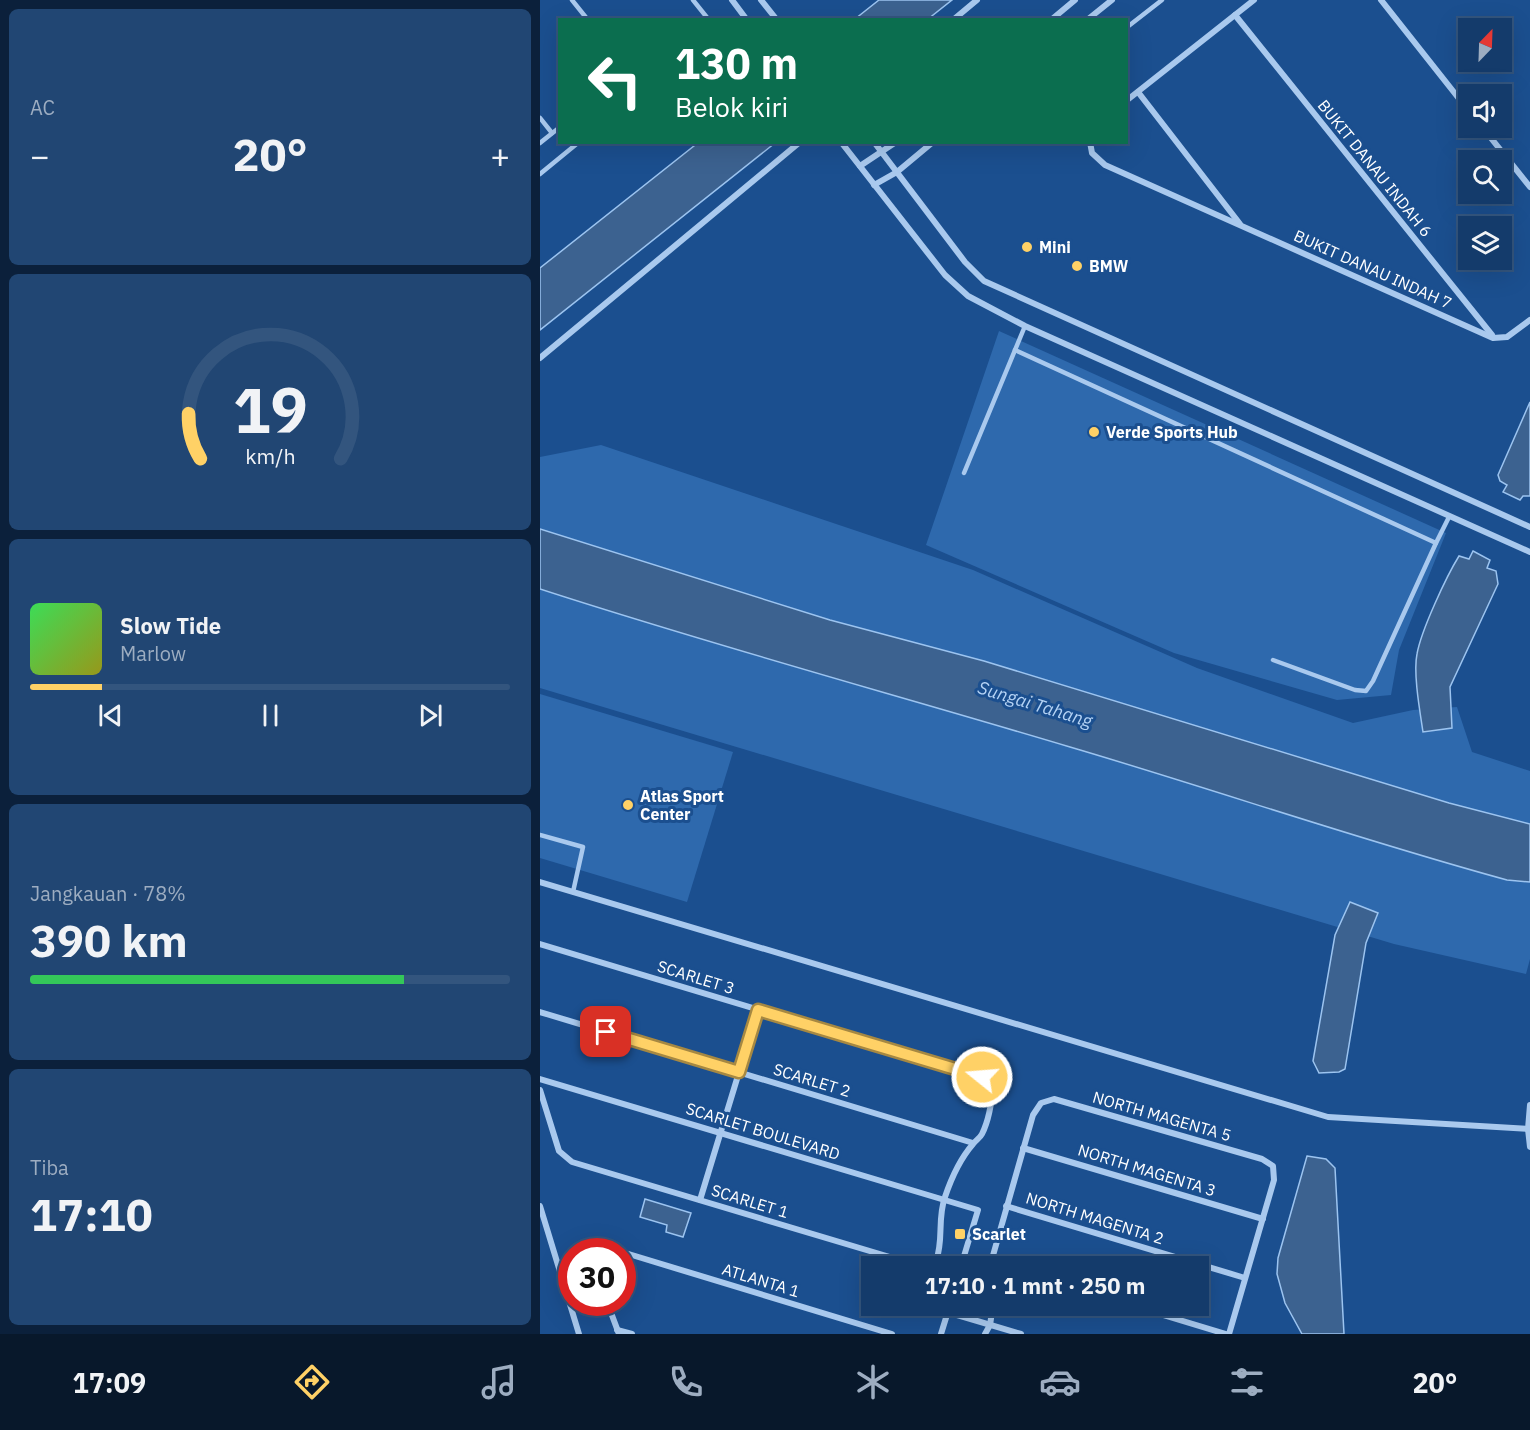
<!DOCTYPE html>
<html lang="id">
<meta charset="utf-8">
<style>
body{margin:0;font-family:"IBM Plex Sans",sans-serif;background:#214673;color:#f1f3f6;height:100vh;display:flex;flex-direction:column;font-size:22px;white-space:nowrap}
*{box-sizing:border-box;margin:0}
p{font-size:20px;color:#9dadc1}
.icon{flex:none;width:33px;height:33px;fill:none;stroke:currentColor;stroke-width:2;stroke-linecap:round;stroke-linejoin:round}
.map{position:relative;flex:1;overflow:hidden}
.drawer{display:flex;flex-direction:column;gap:9px;padding:9px;background:#0b203b;width:540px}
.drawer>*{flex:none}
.hud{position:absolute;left:18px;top:18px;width:570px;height:126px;border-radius:0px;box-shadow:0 6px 24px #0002,0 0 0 2px #33557e;background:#0b6e4f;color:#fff;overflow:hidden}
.needle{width:39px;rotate:23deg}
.buttons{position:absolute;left:918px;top:18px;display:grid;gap:12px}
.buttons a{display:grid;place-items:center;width:54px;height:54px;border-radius:0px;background:#143b6b;box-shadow:0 6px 24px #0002,0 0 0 2px #33557e;font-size:30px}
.speed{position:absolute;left:18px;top:1238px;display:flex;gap:12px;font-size:30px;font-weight:700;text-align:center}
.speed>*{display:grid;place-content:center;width:78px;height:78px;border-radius:50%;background:#143b6b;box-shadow:0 6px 24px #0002,0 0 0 2px #33557e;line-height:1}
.speed .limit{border:9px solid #d22;background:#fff;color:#111}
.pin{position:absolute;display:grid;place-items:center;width:51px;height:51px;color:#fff;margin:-26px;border-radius:12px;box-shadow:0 3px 9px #0006}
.me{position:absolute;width:66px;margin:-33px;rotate:287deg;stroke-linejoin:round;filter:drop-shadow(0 0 4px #0008)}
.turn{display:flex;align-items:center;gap:21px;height:126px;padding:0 18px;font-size:27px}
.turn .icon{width:78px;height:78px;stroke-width:2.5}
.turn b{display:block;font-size:42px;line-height:51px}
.big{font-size:45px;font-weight:800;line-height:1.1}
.drawer .tile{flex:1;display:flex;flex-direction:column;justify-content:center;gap:9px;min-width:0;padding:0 21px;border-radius:9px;background:#214673}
.drawer .dial{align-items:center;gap:0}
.dial svg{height:156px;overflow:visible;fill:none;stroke:#33557e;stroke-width:7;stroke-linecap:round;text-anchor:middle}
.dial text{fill:#f1f3f6;stroke:none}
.song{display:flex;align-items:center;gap:18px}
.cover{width:72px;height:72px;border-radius:9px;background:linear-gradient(135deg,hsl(130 70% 55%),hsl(60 70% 35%))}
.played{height:6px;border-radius:3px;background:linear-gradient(90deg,#ffd166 15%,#33557e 15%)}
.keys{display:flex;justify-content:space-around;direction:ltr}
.heat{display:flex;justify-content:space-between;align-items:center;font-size:33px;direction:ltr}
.charge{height:9px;border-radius:4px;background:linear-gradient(90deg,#34c759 78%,#33557e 0)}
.trip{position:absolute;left:321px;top:1256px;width:348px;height:60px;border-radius:0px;background:#143b6b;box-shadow:0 6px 24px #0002,0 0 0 2px #33557e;font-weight:800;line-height:60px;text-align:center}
.dock{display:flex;height:96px;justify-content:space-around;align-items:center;background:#08182b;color:#9dadc1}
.dock .icon{width:42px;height:42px}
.dock .active{color:#ffd166}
.dock b{font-size:27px;color:#f1f3f6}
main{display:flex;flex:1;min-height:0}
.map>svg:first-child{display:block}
.green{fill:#2e69ad}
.water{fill:#3c6290;stroke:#9cc4f0;stroke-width:1.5}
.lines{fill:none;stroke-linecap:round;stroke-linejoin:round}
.lane{stroke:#a9c9ee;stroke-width:4.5}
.street{stroke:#a9c9ee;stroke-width:6}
.route-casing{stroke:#a68842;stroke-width:15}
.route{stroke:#ffd166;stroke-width:10}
.poi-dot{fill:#ffd166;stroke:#1b4f8f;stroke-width:2}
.labels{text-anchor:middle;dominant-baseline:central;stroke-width:6;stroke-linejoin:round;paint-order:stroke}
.street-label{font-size:16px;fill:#fff;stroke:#1b4f8f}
.poi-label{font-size:16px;font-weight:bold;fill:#fff;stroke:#1b4f8f;text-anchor:start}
.water-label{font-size:18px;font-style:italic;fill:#b5d3f5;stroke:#1b4f8f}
</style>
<main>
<section class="drawer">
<div class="tile"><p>AC</p>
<div class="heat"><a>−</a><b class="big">20°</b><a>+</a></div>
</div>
<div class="tile dial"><svg viewBox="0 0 100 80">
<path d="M14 69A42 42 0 1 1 86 69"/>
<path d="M14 69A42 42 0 0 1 8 46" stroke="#ffd166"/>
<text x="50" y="56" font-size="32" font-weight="700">19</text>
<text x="50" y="72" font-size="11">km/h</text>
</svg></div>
<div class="tile">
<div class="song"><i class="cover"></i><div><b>Slow Tide</b><p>Marlow</p></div></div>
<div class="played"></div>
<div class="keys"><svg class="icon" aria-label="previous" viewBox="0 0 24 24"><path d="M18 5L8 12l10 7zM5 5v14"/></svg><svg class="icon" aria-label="pause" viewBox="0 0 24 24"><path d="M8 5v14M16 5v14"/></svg><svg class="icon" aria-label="next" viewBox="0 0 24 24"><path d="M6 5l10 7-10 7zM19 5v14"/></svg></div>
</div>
<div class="tile"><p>Jangkauan · 78%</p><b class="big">390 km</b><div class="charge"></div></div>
<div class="tile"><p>Tiba</p><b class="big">17:10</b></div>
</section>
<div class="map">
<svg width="990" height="1334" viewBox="0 0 990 1334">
<rect width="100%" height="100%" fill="#1b4f8f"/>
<!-- green -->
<g class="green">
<path d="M459,331L906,533L859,650L851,695L797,700L634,653L386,545Z"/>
<path d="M61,445L433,570L657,668L813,723L873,710L917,707L932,752L990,771V959L986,974L854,944L0,688V457Z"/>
<path d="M0,694L193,752L147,902L0,858Z"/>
</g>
<!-- water -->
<g class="water">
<path d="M339,0H412L388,19H315Z"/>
<path d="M159,142L235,143L0,330V268Z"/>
<path d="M990,402V496H983L980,500L963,492L967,485L960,481L958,475Z"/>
<path d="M0,529L290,620L444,661L909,803L990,824V882L967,880C820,840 676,790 530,747C353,694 175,646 0,589Z"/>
<path d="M933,551L950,560L947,568L956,571L958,584L910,687L912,728L883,732C880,712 873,673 877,654C881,631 906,577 919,556L929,559Z"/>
<path d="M810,902L838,913L826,943L805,1069L799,1072L779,1073L773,1061L795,935Z"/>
<path d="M767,1156L786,1159L795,1168L804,1334H762L745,1303L737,1274L738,1258Z"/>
<path d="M105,1199L151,1213L143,1237L126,1232L127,1225L100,1217Z"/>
</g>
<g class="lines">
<!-- lane -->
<g class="lane">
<path d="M32,0L48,20"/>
<path d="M153,0L169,20"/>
<path d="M586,28L622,0"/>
<path d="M0,118L12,133"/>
<path d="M0,143L20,127"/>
<path d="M0,174L39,142"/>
<path d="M475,350L896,543L909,517"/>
<path d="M424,473L485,326"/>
<path d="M733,660L815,690L826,691L833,681L896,543"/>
<path d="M0,835L43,847L33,892"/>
</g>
<!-- street -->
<g class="street">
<path d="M192,0L207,20"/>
<path d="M221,0L237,20"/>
<path d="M841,0L928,110"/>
<path d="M695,15L952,335"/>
<path d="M413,20L437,0"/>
<path d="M511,20L535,0"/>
<path d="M547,20L572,0"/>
<path d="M598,92L700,224"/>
<path d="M586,101L714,0"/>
<path d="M943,128L990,187"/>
<path d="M301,142L405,275L428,296L485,326L990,552"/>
<path d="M334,142L425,262L444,281L990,527"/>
<path d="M550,142L552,153L565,165L953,338L967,337L990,320"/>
<path d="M320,166L356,142"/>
<path d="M334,185L357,172L393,142"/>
<path d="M0,358L260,142"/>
<path d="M0,882L788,1117L990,1129"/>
<path d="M0,944L442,1077L453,1084C452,1100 449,1120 442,1134C440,1138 436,1140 433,1144C420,1159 411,1179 405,1197C397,1219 404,1240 396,1261L385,1266"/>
<path d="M0,1012L433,1143"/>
<path d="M0,1079L438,1210L421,1266"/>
<path d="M0,1090L19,1151L32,1162L380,1266"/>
<path d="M990,1105L988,1129L990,1147"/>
<path d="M483,1148L723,1219"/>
<path d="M160,1200L218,1010"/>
<path d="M0,1206L39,1334"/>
<path d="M466,1206L705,1278"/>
<path d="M71,1251H79"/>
<path d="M82,1252L352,1334"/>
<path d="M450,1263L461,1266"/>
<path d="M450,1266L493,1115L501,1103L514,1099L722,1159L733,1166L734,1180L689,1334"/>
<path d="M67,1302L79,1334"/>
<path d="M590,1305L686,1334"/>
<path d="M407,1312L481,1334"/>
<path d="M77,1330L92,1334"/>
<path d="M401,1334L410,1305"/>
<path d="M445,1334L450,1325L453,1305"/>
</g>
</g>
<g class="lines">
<!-- route casing -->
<g class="route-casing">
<path id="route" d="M66,1032L199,1072L218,1010L442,1077"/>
</g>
<!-- route -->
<use href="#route" class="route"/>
</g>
<!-- markers -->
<g class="poi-dot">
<circle cx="487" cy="247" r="6"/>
<circle cx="537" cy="266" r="6"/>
<circle cx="554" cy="432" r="6"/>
<circle cx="88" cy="805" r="6"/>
<rect x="414" y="1228" width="12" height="12" rx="3"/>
</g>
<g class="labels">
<!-- street labels -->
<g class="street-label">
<text transform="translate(835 168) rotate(51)">BUKIT DANAU INDAH 6</text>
<text transform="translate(833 269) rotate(24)">BUKIT DANAU INDAH 7</text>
<text transform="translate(156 977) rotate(17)">SCARLET 3</text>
<text transform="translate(272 1080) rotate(17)">SCARLET 2</text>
<text transform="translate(622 1116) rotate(16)">NORTH MAGENTA 5</text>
<text transform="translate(223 1131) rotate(17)">SCARLET BOULEVARD</text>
<text transform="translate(607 1170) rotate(17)">NORTH MAGENTA 3</text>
<text transform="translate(210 1201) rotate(17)">SCARLET 1</text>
<text transform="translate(555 1218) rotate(17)">NORTH MAGENTA 2</text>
<text transform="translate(221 1280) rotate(17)">ATLANTA 1</text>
</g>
<!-- poi labels -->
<g class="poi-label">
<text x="499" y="247">Mini</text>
<text x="549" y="266">BMW</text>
<text x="566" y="432">Verde Sports Hub</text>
<text x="100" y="796">Atlas Sport<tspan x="100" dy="18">Center</tspan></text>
<text x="432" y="1234">Scarlet</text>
</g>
<!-- water labels -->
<g class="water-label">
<text transform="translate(495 704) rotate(17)">Sungai Tahang</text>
</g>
</g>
</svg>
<div class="buttons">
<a><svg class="needle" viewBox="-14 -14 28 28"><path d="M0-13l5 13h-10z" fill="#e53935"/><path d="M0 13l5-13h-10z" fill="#9dadc1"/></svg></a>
<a><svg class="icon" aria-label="sound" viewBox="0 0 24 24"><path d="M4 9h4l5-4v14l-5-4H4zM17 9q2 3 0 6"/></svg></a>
<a><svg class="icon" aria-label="search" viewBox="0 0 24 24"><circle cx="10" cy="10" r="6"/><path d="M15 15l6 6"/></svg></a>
<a><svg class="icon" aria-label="layers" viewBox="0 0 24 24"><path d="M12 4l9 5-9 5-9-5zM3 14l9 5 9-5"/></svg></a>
</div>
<div class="speed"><div class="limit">30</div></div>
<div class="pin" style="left:66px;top:1032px;background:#d93025"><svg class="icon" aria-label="arrive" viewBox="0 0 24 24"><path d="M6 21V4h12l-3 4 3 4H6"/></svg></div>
<svg class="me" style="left:442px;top:1077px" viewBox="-20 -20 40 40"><circle r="17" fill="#ffd166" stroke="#fff" stroke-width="3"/><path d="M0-11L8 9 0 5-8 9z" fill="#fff"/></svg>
<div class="trip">17:10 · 1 mnt · 250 m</div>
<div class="hud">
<div class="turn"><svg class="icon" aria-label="left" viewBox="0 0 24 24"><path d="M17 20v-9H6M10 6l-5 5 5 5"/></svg><div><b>130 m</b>Belok kiri</div></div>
</div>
</div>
</main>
<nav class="dock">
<b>17:09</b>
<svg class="icon active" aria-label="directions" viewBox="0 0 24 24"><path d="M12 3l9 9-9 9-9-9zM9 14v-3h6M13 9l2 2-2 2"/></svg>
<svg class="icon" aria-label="music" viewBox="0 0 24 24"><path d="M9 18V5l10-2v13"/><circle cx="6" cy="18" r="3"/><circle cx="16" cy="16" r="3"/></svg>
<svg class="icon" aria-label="phone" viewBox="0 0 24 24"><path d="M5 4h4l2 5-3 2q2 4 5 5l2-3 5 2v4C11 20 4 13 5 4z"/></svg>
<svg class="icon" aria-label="climate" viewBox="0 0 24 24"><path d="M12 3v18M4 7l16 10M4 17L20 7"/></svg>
<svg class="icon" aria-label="car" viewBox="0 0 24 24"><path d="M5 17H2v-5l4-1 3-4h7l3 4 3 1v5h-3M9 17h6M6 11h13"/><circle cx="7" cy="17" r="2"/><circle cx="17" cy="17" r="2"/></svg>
<svg class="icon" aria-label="filters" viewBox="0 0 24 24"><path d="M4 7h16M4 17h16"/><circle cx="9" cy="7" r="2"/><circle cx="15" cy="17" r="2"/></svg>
<b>20°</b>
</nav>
